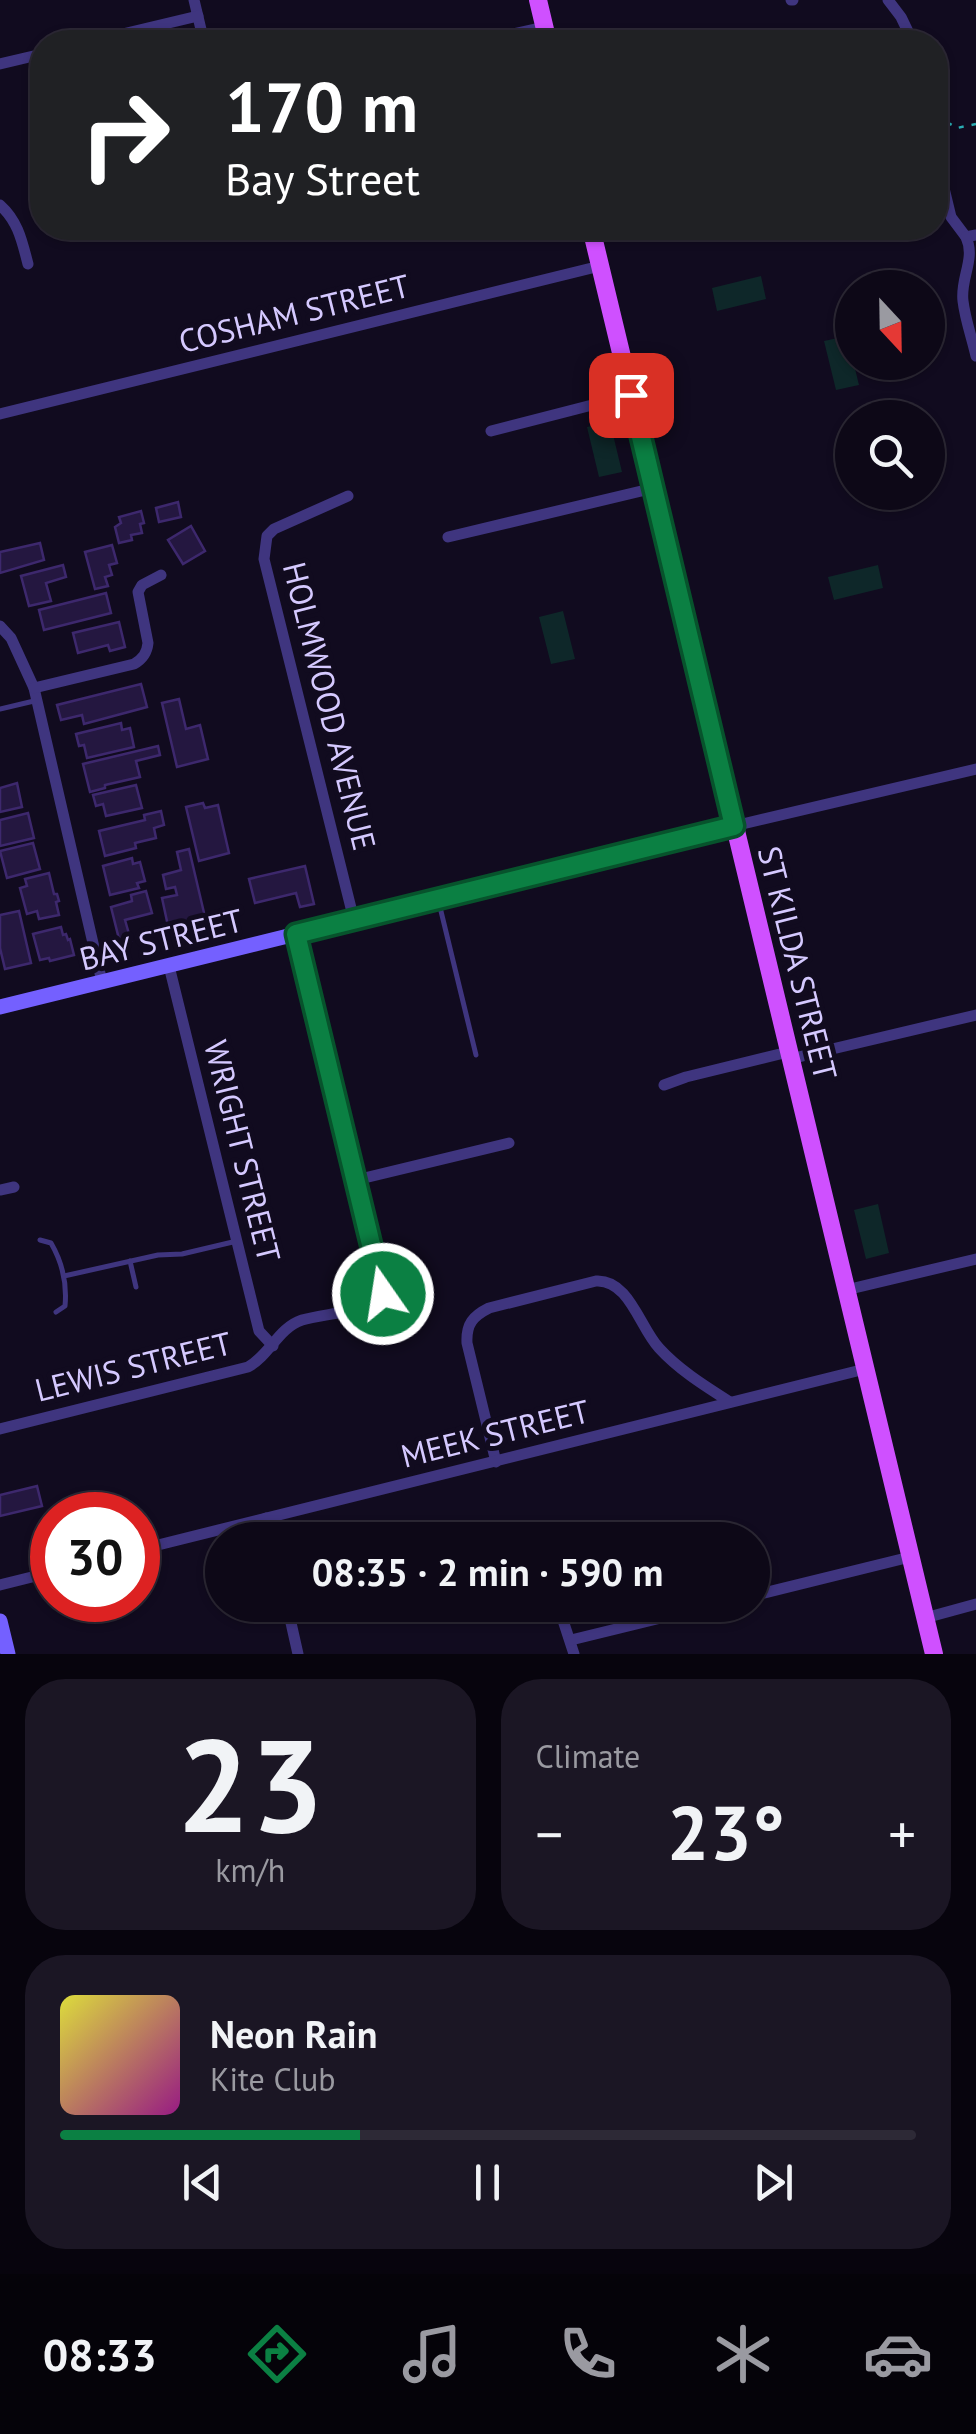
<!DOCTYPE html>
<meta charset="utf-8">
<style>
body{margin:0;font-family:"PT Sans",sans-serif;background:#1b1624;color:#f1f3f6;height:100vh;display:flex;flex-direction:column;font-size:38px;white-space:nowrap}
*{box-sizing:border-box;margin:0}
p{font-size:32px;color:#9a9aa1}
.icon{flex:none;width:55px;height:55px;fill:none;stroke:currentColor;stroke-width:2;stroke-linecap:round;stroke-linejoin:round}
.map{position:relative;height:1654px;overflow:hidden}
.drawer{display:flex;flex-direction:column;gap:25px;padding:25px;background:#07040d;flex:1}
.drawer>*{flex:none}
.top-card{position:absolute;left:30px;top:30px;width:918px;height:210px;border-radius:40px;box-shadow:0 2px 8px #0004,0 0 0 2px #2d2936;background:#202124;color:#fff;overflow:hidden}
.needle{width:65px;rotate:158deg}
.controls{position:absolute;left:835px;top:270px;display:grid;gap:20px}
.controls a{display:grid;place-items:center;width:110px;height:110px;border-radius:50%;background:#0d0817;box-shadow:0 2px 8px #0004,0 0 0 2px #2d2936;font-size:50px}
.speed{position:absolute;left:30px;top:1492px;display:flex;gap:20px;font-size:50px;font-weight:700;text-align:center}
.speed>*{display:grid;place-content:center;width:130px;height:130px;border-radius:50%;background:#0d0817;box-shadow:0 2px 8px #0004,0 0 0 2px #2d2936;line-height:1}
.speed .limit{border:15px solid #d22;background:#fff;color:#111}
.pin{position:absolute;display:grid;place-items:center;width:85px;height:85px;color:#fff;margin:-42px;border-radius:20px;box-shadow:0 5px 15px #0006}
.me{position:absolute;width:110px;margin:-55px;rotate:347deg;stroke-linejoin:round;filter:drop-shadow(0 0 8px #0008)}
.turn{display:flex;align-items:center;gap:35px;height:210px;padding:0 30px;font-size:45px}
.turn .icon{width:130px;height:130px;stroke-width:2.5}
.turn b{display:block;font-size:70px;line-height:85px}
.big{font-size:75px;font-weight:600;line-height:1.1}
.drawer .widget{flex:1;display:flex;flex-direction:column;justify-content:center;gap:15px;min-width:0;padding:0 35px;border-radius:40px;background:#1b1624}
.drawer .dial{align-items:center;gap:0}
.dial b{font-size:130px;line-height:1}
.song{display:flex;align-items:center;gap:30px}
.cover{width:120px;height:120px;border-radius:15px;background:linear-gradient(135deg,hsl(60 70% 55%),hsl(310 70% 35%))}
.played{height:10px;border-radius:5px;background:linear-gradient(90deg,#0b8043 35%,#2d2936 35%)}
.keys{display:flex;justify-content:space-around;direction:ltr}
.heat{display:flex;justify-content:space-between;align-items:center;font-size:55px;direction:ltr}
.drawer .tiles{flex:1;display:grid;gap:25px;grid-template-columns:1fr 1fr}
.widget:last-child{grid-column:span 2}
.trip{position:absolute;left:205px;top:1522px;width:565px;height:100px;border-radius:50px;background:#0d0817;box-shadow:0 2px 8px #0004,0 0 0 2px #2d2936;font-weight:600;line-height:100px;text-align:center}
.tab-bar{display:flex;height:160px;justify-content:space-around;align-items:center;background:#050309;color:#9a9aa1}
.tab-bar .icon{width:70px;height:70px}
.tab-bar .on{color:#0b8043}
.tab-bar b{font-size:45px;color:#f1f3f6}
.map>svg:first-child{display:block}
.green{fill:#0e2729}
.building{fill:#241740;stroke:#3d286d;stroke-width:2.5}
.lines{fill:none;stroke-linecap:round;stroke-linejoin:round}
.path{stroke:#2aadb3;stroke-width:2.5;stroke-dasharray:5 8;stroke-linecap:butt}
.lane{stroke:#3f357f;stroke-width:5}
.street{stroke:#3f357f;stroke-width:11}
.secondary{stroke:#7460ff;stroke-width:15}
.primary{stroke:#cf50ff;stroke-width:18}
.route-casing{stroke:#07532c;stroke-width:25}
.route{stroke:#0b8043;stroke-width:18}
.labels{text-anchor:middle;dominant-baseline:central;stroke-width:10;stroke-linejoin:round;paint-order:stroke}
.street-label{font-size:32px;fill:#d5c9ff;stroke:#110b1f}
</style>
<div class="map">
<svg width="976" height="1654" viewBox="0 0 976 1654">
<rect width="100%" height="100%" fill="#110b1f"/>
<!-- green -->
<g class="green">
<path d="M761,276L766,299L717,311L712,288Z"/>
<path d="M847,336L859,385L836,390L824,341Z"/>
<path d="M610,422L622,472L599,477L587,427Z"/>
<path d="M878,565L883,588L834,600L828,577Z"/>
<path d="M563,611L575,659L551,664L539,617Z"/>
<path d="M878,1204L889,1253L866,1259L854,1210Z"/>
</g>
<!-- building -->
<g class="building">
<path d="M178,502L181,517L159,522L156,508Z"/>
<path d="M141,511L144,523L140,524L142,533L131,535L132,540L119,543L115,527L121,523L119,517Z"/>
<path d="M191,526L205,551L183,564L168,540Z"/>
<path d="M40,543L44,560L0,573V552Z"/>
<path d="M112,545L117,563L109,565L112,575L105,577L108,586L95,589L85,552Z"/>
<path d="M63,565L66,577L46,583L51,601L29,606L21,576Z"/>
<path d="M106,593L111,613L44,630L39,610Z"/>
<path d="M119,622L125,647L110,651L108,645L78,653L73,633Z"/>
<path d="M141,684L147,707L84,724L82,715L61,720L57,705Z"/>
<path d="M179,699L186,729L200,725L208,759L177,767L162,703Z"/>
<path d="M121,723L122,730L130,728L134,747L87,758L84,745L79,746L76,734Z"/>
<path d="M158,746L160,755L136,761L140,777L105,785V788L90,792L83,764Z"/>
<path d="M17,783L22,807L0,812V788Z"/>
<path d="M136,785L142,808L106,816L103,804L96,806L93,795Z"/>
<path d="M203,803L205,808L218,805L229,853L199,861L186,807Z"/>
<path d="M161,811L164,825L154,828L156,838L135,843L136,848L105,856L99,831L145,820L144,815Z"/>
<path d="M28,813L34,838L0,846V820Z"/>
<path d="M33,843L40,869L7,878L0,851Z"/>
<path d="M189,849L205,917L168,926L162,898L177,895L175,887L166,889L163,875L181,870L177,852Z"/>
<path d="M132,858L133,864L140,862L145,881L137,883L139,888L110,895L103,866Z"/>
<path d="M305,866L314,904L300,907L296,893L255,903L249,879Z"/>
<path d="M49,873L54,894H57L59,901L56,902L59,915L39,919L37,911L27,914L20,888L27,886L25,879Z"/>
<path d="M146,891L152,913L125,920L131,941L120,943L111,907L132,901L131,895Z"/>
<path d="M19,911L31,963L5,969L0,948V915Z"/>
<path d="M61,927L63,935L66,934L68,940L70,939L74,955L50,961L49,958L40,960L33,934Z"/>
<path d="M37,1486L42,1506L0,1516V1495Z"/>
</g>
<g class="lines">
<!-- path -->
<path class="path" d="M936,116L957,128L976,124"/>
<!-- lane -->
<g class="lane">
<path d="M0,709L34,701"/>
<path d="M439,903L476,1055"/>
<path d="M40,1240L51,1243C62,1262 67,1285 65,1306L56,1312"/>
<path d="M130,1261L136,1287"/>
<path d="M64,1276L158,1255L182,1254L237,1241"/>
</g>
<!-- street -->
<g class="street">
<path d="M194,0L204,42"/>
<path d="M791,0H793"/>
<path d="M888,0L901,17L913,42"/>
<path d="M89,42L198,16"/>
<path d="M477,42L544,27"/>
<path d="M0,64L42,54"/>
<path d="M935,94V104"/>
<path d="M935,151L951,217L966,237L976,235"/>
<path d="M0,205C18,221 22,241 28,264"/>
<path d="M966,237C976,259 960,278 963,301C965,319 972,338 976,356"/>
<path d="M0,414L600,266"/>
<path d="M491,431L631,395"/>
<path d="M348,496L274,529L267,536L264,559L354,920"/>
<path d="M448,537L654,488"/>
<path d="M0,626L11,638L34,688L102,982"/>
<path d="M34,688L134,664C143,659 147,653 148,643L138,592L142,585L161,575"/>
<path d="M734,826L976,769"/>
<path d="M169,966L259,1331L273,1346"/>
<path d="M790,1059L976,1015"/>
<path d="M664,1085L686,1077L788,1052"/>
<path d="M356,1180L509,1143"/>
<path d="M0,1190L14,1187"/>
<path d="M846,1290L976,1259"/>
<path d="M0,1429L248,1367C270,1355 278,1328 302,1320C325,1313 368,1313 383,1294L295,934"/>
<path d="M496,1462L467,1343C466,1324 473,1316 489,1308L596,1281C629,1279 640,1328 659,1348C679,1370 705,1386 730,1402"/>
<path d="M266,1518L271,1540"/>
<path d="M138,1550L865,1369"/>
<path d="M0,1585L52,1572"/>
<path d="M752,1596L910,1557"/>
<path d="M287,1605L298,1654"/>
<path d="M558,1605L574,1654"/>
<path d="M925,1618L976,1604"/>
<path d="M571,1640L714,1605"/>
</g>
<!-- secondary -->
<g class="secondary">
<path d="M0,1007L734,826"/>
<path d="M0,1621L8,1654"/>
</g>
<!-- primary -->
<g class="primary">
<path d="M538,0L548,42"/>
<path d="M591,228L934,1654"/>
</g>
</g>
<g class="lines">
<!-- route casing -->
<g class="route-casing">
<path id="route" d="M383,1294L296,934L734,826L631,395"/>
</g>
<!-- route -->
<use href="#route" class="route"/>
</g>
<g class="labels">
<!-- street labels -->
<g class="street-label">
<text transform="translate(294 313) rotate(-14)">COSHAM STREET</text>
<text transform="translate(330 706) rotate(76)">HOLMWOOD AVENUE</text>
<text transform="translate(161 939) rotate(-14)">BAY STREET</text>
<text transform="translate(798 963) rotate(76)">ST KILDA STREET</text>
<text transform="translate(243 1151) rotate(76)">WRIGHT STREET</text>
<text transform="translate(133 1366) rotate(-14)">LEWIS STREET</text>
<text transform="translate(495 1433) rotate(-14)">MEEK STREET</text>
</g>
</g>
</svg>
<div class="controls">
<a><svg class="needle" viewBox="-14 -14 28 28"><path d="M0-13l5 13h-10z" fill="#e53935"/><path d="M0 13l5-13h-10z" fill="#9a9aa1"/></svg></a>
<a><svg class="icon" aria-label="search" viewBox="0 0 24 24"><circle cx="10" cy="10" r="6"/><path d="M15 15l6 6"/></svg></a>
</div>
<div class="speed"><div class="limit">30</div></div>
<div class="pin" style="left:631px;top:395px;background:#d93025"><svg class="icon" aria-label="arrive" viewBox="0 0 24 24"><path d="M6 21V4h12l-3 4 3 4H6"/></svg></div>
<svg class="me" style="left:383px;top:1294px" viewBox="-20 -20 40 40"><circle r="17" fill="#0b8043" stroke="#fff" stroke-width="3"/><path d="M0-11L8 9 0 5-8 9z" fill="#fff"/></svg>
<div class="trip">08:35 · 2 min · 590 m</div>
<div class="top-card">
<div class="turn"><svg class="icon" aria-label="right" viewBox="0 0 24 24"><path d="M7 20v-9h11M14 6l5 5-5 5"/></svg><div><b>170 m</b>Bay Street</div></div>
</div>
</div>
<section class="drawer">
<div class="tiles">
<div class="widget dial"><b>23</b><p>km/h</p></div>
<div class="widget"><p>Climate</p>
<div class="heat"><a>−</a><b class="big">23°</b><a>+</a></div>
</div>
<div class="widget">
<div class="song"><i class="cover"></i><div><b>Neon Rain</b><p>Kite Club</p></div></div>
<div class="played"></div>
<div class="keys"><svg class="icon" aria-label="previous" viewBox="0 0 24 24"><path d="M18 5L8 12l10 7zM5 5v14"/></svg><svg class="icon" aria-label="pause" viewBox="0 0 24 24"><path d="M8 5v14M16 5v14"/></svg><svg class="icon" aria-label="next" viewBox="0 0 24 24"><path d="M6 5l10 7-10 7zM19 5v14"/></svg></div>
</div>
</div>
</section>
<nav class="tab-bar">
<b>08:33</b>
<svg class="icon on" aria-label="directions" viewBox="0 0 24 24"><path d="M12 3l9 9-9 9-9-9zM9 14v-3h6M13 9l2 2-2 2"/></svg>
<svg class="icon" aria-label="music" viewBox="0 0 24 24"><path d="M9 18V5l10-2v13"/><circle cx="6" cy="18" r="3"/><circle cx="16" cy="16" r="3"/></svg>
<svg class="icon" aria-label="phone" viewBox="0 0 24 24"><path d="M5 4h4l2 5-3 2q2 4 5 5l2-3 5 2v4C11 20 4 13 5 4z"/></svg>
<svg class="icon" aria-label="climate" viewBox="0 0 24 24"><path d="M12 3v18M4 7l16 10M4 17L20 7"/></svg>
<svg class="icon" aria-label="car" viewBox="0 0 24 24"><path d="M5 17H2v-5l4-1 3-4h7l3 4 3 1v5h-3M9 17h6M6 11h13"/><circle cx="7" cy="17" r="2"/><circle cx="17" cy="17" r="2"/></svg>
</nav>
